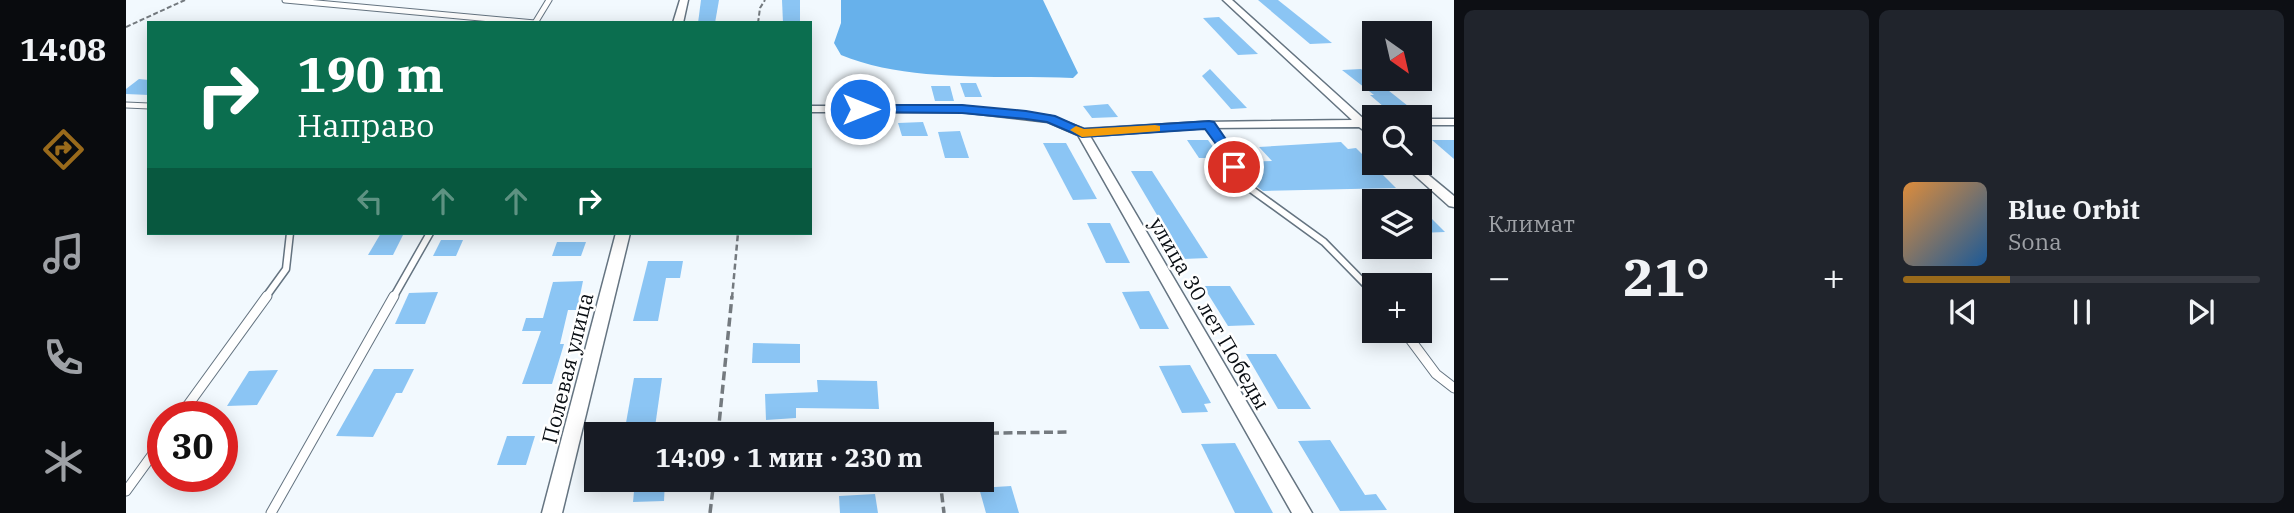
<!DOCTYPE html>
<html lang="ru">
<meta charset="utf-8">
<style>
body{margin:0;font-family:"IBM Plex Serif",serif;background:#20242c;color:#f1f3f6;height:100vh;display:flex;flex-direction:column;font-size:26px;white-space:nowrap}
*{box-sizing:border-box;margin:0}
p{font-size:23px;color:#9ea1a6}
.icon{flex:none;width:38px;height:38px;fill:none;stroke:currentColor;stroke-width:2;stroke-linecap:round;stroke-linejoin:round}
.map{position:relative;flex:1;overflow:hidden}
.details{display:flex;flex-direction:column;gap:10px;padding:10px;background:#0d0f14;width:840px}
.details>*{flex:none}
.hud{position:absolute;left:21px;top:21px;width:665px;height:214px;border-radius:0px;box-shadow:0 4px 18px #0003;background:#0b6e4f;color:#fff;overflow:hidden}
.needle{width:46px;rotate:146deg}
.buttons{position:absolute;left:1236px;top:21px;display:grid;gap:14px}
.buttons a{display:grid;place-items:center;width:70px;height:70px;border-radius:0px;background:#171b24;box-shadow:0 4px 18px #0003;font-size:35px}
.speed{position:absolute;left:21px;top:401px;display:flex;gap:14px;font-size:35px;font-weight:700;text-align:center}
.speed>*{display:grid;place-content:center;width:91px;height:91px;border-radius:50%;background:#171b24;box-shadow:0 4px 18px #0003;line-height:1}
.speed .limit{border:10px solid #d22;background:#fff;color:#111}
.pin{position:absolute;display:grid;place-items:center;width:60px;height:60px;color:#fff;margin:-30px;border:4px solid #fff;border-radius:50%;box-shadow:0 2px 7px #0007}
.me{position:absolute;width:77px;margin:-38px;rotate:90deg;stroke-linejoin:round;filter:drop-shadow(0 0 5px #0008)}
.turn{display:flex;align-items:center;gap:24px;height:147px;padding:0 35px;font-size:32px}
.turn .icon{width:91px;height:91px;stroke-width:2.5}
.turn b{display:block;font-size:49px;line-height:60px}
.lanes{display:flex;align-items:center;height:66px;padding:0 35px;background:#0003;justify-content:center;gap:35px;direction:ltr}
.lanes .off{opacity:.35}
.big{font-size:52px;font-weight:800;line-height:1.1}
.details .card{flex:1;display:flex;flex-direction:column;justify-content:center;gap:10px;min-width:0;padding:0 24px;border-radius:10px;background:#20242c}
.song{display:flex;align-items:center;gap:21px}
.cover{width:84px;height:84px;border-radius:10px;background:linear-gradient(135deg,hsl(30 70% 55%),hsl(210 70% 35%))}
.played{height:7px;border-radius:4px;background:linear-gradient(90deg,#996a1b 30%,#363941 30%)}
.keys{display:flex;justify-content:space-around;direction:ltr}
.heat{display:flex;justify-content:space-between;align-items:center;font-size:38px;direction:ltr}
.details .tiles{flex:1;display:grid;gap:10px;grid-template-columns:repeat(2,1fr)}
.trip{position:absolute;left:458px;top:422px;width:410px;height:70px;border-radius:0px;background:#171b24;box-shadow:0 4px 18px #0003;font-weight:800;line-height:70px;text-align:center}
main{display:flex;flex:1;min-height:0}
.menu{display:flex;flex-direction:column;width:126px;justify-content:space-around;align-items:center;background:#090b0e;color:#9ea1a6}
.menu .icon{width:49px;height:49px}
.menu .active{color:#996a1b}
.menu b{font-size:32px;color:#f1f3f6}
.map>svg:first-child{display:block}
.water{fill:#67b1eb}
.building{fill:#8bc5f4}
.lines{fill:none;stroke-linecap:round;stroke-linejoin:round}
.service-far2-casing{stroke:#657481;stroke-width:7}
.service-far1-casing{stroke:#657481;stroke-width:9}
.service-casing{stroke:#657481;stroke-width:11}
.minor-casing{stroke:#657481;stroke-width:3}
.path-far2{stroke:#747a7f;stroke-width:2;stroke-dasharray:5 2.5;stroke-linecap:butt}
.path-far1{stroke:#747a7f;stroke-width:2.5;stroke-dasharray:6 3.5;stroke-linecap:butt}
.path{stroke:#747a7f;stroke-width:3.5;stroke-dasharray:9 4.5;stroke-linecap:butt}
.service-far2{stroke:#fff;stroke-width:5}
.service-far1{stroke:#fff;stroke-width:6}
.service{stroke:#fff;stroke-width:9}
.minor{fill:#fff;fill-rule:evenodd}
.route{fill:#1a73e8;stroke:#114b97;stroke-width:2}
.slow{fill:#f59e0b}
.labels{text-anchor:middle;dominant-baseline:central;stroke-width:5;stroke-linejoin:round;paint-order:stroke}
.street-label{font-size:21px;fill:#090e13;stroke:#fff}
</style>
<main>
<nav class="menu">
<b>14:08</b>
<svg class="icon active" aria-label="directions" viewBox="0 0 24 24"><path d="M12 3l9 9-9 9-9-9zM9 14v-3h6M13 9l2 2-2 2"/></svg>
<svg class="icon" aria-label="music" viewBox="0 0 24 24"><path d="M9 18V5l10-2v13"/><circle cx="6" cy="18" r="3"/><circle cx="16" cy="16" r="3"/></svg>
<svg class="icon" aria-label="phone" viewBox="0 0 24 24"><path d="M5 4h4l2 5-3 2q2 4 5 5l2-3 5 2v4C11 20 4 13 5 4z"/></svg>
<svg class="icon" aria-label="climate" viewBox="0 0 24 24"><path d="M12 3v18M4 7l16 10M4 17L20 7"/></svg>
</nav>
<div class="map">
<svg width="1328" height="513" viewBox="0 0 1328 513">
<rect width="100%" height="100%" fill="#f2f9fe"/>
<!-- water -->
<path class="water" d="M715,0H917L952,73L947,78C874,75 783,83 715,55L708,43L715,23Z"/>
<!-- building -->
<g class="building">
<path d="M575,0H593L589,23H572Z"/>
<path d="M656,0H674V23H657Z"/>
<path d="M1132,0H1152L1206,43L1184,44Z"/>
<path d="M1093,17L1132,54L1112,55L1077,18Z"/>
<path d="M1084,69L1121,108L1105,109L1076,76Z"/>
<path d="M1235,69L1248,79L1282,106L1258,107L1244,95H1248L1216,70Z"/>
<path d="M13,79L23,80V95L0,94V89Z"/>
<path d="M834,83H850L856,97H839Z"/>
<path d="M805,86H824L828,101H809Z"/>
<path d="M982,104L992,117L966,118L957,106Z"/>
<path d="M797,122L802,136H776L772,123Z"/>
<path d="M728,124H750L753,138H730Z"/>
<path d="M834,131L843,158H819L812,132Z"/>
<path d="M1061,140H1082L1095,158H1073Z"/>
<path d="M1306,140H1328V159Z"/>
<path d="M1215,142L1222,149L1230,148L1270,188L1137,191L1126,183L1113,162L1146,161L1133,147Z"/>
<path d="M917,143H940L971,199L947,200Z"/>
<path d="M1005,171H1026L1082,258L1057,259Z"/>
<path d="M1293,206L1319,232L1293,233Z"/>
<path d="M961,223H984L1004,263H980Z"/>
<path d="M255,233H278L267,255H242Z"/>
<path d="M315,240H337L330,256H307Z"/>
<path d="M431,242H460L455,256H426Z"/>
<path d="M522,261H557L554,278H540L532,321H507Z"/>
<path d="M457,281L451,310H442L434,344H438L426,384H396L415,331H396L400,318H417L427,282Z"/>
<path d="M1077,286H1104L1129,325L1102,326Z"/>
<path d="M1023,291L1043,329H1014L996,292Z"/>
<path d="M312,292L299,324H269L283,293Z"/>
<path d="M627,343L674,344V363H626Z"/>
<path d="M1120,354H1150L1185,409H1152Z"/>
<path d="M1064,365L1085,403L1078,404L1082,412L1056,413L1033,366Z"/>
<path d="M248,369H288L276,393H270L247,437L210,436Z"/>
<path d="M152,370L131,405L101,406L123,371Z"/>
<path d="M508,378H536L528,434H498Z"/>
<path d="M691,380L751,381L753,409L670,408V418L640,420L639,394L692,392Z"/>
<path d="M381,436H409L400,465H371Z"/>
<path d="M1204,440L1239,495L1250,494L1261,510L1214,511L1172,441Z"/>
<path d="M1109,443L1147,513H1109L1075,444Z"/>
<path d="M539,480L538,501L507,502L509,481Z"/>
<path d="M885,486L893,513H860L853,488Z"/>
<path d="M749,494L752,513H714L713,496Z"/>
</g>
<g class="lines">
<!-- service-far2 casing -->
<g class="service-far2-casing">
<g id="service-far2">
<path d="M159,0L409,23"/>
<path d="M409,23L423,0"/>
<path d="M0,105L23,106"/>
<path d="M1083,125L1086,130"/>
</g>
</g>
<!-- service-far1 casing -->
<g class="service-far1-casing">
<g id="service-far1">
<path d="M1085,129L1122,187L1198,242L1248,293"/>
<path d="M139,298L160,269L164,233"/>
<path d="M267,298L304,233"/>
</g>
</g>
<!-- service casing -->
<g class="service-casing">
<g id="service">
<path d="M1278,331L1310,374L1328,388"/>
<path d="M54,416L141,296"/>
<path d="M0,491L37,440"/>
<path d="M145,513L268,296"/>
</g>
</g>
<!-- minor casing -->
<g class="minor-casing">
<g id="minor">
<path d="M554,0H562L557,23H547Z"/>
<path d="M1097,0H1106L1239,120H1248V137L1233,127L1078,128L964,136L1186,513H1166L952,135L922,122L836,112H684V106H836L924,116L958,129L1078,122L1226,120Z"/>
<rect x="1293" y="119" width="35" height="6"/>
<path d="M1275,163H1288L1328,196V207L1323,206Z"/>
<path d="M490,233H504L436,513H416Z"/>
</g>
</g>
<!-- path-far2 -->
<g class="path-far2">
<path d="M632,23L634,8L639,0"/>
<path d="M0,27L59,0"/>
</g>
<!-- path-far1 -->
<path class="path-far1" d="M606,298L612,233"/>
<!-- path -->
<g class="path">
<path d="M592,434L606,296"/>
<path d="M810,434L942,432"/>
<path d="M814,480L818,513"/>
<path d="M584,513L588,480"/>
</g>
<!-- service-far2 -->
<use href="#service-far2" class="service-far2"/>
<!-- service-far1 -->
<use href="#service-far1" class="service-far1"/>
<!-- service -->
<use href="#service" class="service"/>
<!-- minor -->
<use href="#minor" class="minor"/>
</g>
<!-- route -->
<path class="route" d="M734,105H836L900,111L929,116L958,129L1083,121L1088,122L1108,151L1115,167L1108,171L1103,170L1095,151L1079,129L956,137L921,122L900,119L836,113L730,112V106Z"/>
<!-- slow -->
<path class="slow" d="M1029,125L1034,126V131L956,137L944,130L950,126L958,129Z"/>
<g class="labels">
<!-- street labels -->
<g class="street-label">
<text transform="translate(1084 313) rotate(60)">улица 30 лет Победы</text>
<text transform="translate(441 368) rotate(-76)">Полевая улица</text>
</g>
</g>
</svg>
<div class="buttons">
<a><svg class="needle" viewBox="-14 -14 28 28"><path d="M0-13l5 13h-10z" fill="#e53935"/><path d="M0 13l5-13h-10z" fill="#9ea1a6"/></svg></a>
<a><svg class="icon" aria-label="search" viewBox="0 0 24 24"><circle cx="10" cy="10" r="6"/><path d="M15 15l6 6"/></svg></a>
<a><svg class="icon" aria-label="layers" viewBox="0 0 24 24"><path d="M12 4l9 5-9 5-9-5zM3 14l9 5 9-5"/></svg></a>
<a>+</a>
</div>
<div class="speed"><div class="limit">30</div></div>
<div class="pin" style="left:1108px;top:167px;background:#d93025"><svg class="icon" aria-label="arrive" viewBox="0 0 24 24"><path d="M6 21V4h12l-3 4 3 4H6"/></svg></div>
<svg class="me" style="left:734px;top:109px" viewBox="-20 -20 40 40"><circle r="17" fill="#1a73e8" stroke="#fff" stroke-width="3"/><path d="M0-11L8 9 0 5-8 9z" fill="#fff"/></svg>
<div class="trip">14:09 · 1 мин · 230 m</div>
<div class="hud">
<div class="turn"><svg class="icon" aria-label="right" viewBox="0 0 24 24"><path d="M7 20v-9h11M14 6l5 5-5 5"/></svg><div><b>190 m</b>Направо</div></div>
<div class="lanes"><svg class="icon off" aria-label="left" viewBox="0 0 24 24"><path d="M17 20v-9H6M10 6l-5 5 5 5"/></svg><svg class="icon off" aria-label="ahead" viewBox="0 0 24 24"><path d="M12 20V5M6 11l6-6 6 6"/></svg><svg class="icon off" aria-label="ahead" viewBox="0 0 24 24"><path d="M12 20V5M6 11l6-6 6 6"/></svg><svg class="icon" aria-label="right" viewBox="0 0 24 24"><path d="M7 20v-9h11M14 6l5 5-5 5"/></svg></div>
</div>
</div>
<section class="details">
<div class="tiles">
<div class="card"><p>Климат</p>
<div class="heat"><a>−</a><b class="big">21°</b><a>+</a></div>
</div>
<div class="card">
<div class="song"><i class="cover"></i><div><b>Blue Orbit</b><p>Sona</p></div></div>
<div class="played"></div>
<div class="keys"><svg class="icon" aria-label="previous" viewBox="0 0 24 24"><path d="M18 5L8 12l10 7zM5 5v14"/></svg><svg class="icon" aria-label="pause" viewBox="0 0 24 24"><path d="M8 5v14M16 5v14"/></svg><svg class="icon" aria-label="next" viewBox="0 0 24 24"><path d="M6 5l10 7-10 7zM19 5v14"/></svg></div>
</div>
</div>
</section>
</main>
